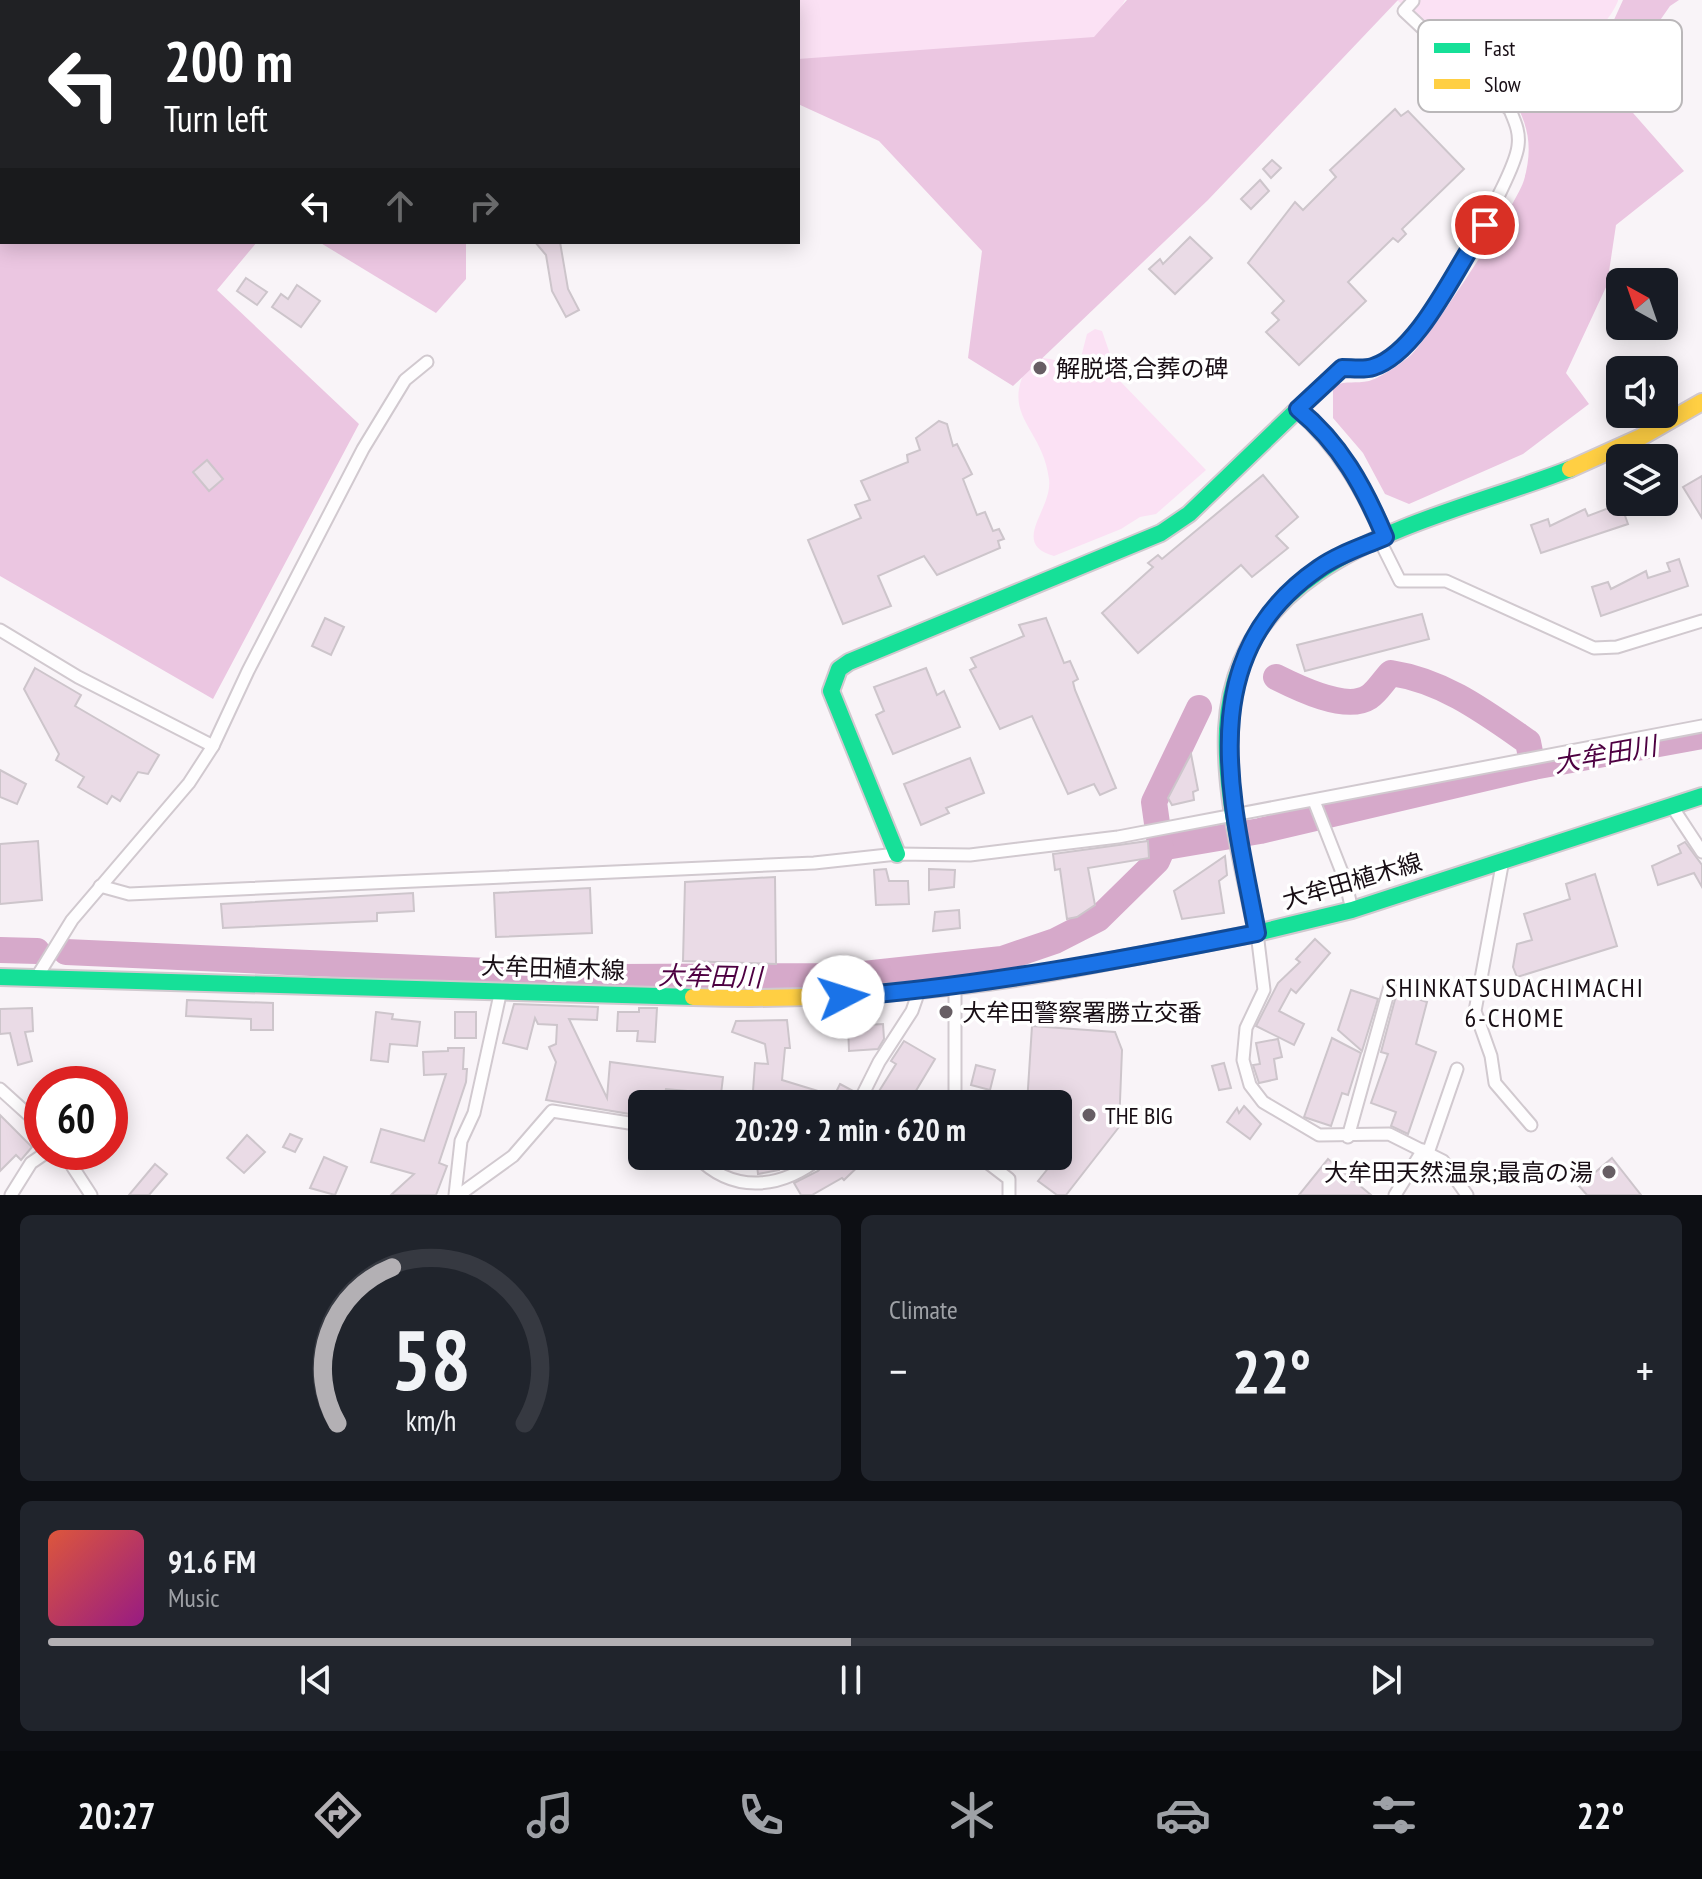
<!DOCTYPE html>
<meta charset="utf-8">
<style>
body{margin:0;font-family:"PT Sans Narrow","Noto Sans JP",sans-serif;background:#20242c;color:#f1f3f6;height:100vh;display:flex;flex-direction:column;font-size:30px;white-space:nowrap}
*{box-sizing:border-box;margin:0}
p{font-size:26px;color:#9ea1a6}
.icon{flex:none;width:44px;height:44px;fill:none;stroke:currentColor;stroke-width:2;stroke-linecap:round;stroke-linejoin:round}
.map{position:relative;height:1195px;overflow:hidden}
.details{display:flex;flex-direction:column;gap:20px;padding:20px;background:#0d0f14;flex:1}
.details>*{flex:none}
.hud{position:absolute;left:0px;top:0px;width:800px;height:244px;box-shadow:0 4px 20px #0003;background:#202124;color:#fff;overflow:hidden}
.needle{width:52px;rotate:320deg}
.fabs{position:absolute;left:1606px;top:268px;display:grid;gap:16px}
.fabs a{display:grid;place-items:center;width:72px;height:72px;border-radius:12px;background:#171b24;box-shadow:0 4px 20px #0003;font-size:40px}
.speed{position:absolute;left:24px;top:1066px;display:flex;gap:16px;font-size:40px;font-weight:700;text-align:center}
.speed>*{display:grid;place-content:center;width:104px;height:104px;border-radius:50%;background:#171b24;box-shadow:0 4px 20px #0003;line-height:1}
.speed .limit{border:12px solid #d22;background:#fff;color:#111}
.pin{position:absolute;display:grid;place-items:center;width:68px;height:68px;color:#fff;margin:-34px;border:4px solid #fff;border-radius:50%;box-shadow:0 2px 8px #0007}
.me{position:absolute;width:88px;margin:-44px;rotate:85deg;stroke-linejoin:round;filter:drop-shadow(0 0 6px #0008)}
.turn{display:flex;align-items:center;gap:28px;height:168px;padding:0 32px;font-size:36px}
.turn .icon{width:104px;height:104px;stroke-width:2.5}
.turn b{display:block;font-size:56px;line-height:68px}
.lanes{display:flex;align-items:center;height:76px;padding:0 32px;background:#0003;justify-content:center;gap:40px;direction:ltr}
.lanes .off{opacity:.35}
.big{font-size:60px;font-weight:700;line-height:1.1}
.details .widget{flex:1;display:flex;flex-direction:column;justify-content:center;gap:12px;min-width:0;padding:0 28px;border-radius:12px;background:#20242c}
.details .dial{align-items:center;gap:0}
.dial svg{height:208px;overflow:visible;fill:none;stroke:#363941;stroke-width:7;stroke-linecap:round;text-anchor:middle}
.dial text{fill:#f1f3f6;stroke:none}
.song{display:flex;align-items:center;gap:24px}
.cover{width:96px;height:96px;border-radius:12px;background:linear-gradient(135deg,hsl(10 70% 55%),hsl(310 70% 35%))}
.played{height:8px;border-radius:4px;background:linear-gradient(90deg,#b3b0b4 50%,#363941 50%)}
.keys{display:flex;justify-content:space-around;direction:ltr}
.heat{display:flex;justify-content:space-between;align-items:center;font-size:44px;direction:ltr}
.details .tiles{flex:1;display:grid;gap:20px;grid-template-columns:1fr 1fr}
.widget:last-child{grid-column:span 2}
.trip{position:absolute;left:628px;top:1090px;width:444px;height:80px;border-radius:12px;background:#171b24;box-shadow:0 4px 20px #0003;font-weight:700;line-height:80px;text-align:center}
.tab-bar{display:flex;height:128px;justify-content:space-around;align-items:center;background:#090b0e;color:#9ea1a6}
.tab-bar .icon{width:56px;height:56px}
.tab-bar .on{color:#b3b0b4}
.tab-bar b{font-size:36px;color:#f1f3f6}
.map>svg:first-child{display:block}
.green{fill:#fbe1f4}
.forest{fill:#ebc6e1}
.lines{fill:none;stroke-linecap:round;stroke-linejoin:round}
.river{stroke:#d6a9ca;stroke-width:26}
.building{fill:#eadbe6;stroke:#cdc5cb;stroke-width:2}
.street-casing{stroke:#d1c9cf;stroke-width:15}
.fast-casing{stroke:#d1c9cf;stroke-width:20}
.slow-casing{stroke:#d1c9cf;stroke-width:20}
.street{stroke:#fefdfe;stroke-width:11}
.fast{stroke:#16e098;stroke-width:16}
.slow{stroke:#ffcf43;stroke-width:16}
.route-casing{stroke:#114b97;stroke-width:20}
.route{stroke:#1a73e8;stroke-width:14}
.poi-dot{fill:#675e64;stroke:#fff;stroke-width:3}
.labels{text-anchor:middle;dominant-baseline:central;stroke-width:7;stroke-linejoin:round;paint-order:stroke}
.poi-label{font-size:24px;fill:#180e15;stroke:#fff;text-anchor:start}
.street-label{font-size:24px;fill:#180e15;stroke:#fff}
.water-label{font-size:26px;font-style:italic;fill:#4e0142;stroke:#fff}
.neighbourhood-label{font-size:26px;letter-spacing:2px;fill:#180e15;stroke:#fff}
.key{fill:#fff;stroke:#bab7b9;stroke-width:2}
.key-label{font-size:22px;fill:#180e15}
</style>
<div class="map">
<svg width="1702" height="1195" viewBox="0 0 1702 1195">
<rect width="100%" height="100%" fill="#f9f4f8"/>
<!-- green -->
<g class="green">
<path d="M459,0H1125L1092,59L798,68V2Z"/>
<path d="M1397,0H1618V1C1606,27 1595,34 1567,33L1508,101Z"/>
<path d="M1095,329L1102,331L1119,380L1206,470L1156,514L1140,517L1121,529L1054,556C1009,543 1053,510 1049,479C1042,424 996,416 1032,358C1049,356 1064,365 1080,361L1087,334Z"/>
</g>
<!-- forest -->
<g class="forest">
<path d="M0,0H393L2,2V242H257L217,290L359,424L213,699L0,576Z"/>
<path d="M1127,0H1398L1208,200L1013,386L968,358L982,251L879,141L798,104V59L1094,37Z"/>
<path d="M1623,0H1679L1670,6L1647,39L1648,56L1619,97L1684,171L1616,225L1607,285L1566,373L1589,404L1523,454L1409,504L1385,494L1363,453L1333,418V386C1348,380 1355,384 1369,381C1380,378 1402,363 1411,355C1429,338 1518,202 1524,180C1532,152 1530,129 1516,104L1569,41L1601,37L1613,22Z"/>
<path d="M319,242H466V279L436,313Z"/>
</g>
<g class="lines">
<!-- river -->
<g class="river">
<path d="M1276,677C1298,688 1346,712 1369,697C1377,692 1384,680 1391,673C1444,681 1485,712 1528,742L1533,767L1702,736"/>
<path d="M1160,848L1260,831L1533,767"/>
<path d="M0,950L37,951"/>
<path d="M66,952L618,977L845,976L1002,959L1055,941L1098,919L1157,861L1161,852L1154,802L1199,708"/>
</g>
</g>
<!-- building -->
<g class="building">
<path d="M1395,109L1401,116L1408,111L1464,169L1402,229L1406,234L1398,242L1393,238L1348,282L1366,301L1299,365L1266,332L1279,320L1272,313L1284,301L1248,263L1295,202L1303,210L1336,177L1330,170Z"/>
<path d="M1272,160L1281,168L1271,178L1263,169Z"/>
<path d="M1260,180L1269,191L1251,209L1241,199Z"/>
<path d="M1190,237L1212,258L1175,294L1149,269L1160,259L1163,264Z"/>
<path d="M535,242H560L568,289L579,310L566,317L552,291L546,255Z"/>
<path d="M246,278L267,292L257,305L237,291Z"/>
<path d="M297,285L320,301L301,327L272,307L281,294L288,299Z"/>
<path d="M939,421L947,424L953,446L957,444L972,474L963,479L977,515L985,512L993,531L999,529L1004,539L998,541L1000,548L937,575L924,556L878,576L891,606L843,624L808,540L861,518L855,505L870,500L861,481L908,462L907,455L920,450L916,438Z"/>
<path d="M207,460L223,479L209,491L193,472Z"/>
<path d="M1263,475L1298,517L1276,536L1288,548L1252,577L1241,565L1138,653L1102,613L1153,567L1148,563L1158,555L1162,559Z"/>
<path d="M1702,476V518L1683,487Z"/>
<path d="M1618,496L1628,524L1541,553L1531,525L1548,519L1550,526L1585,509L1588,516L1609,508L1607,500Z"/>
<path d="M1679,559L1688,586L1601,616L1592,587L1608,582L1611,589L1646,571L1648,578L1670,571L1667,563Z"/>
<path d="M1422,614L1429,639L1305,671L1297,645Z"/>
<path d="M325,618L344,627L331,655L312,646Z"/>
<path d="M1046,618L1064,663L1070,661L1078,679L1073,682L1075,690L1116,788L1100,795L1094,784L1068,794L1032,716L1000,729L970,670L976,667L971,658L1024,636L1019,625Z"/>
<path d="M35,668L81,695L75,706L159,755L148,774L138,772L120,801L112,796L107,804L78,787L84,777L56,760L59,754L24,689Z"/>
<path d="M926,668L937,695L944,691L960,727L893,754L876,715L884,711L874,687Z"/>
<path d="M1191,754L1198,790L1193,792L1194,800L1172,805L1168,798Z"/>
<path d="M970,758L984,793L946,808L949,813L921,825L904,784Z"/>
<path d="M0,770L26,784L17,804L0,797Z"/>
<path d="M38,841L42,900L0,904V844Z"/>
<path d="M1148,841L1149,858L1088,868L1095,905L1077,917L1067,919L1060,869L1055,870L1053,854Z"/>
<path d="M1685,842L1702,865V887L1694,873L1658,885L1652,866L1681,853L1678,846Z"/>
<path d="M1225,856L1227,875L1219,881L1224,913L1182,919L1174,891Z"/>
<path d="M886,869L889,881H908L909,904L876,905L874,870Z"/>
<path d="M929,869L955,870L954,887L929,890Z"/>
<path d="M1595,874L1617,946L1517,977L1513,967L1517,944L1532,940L1524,914L1570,899L1566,884Z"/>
<path d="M775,877L776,964L683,961L685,882Z"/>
<path d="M590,888L592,933L496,937L494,893Z"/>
<path d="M413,893L414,911L377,913V921L223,928L221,904Z"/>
<path d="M959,910L960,928L933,931L935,912Z"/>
<path d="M1315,939L1330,953L1296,993L1291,989L1279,1011L1304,1024L1294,1045L1256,1026L1278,983L1300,962L1296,959Z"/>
<path d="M1351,990L1378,999L1362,1051L1338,1030Z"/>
<path d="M1397,992L1427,1002L1416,1044L1436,1052L1408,1134L1391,1126L1396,1112L1371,1103L1388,1054L1381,1052Z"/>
<path d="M187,1000L273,1003V1030H251V1019L186,1016Z"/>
<path d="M514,1004L598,1007L597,1020L569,1019L607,1098L610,1062L723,1077L721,1094L666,1089L663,1104H642V1114L631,1111L630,1114L546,1100L556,1062L549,1047L556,1044L557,1025L538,1024L535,1018L527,1049L503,1043Z"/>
<path d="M32,1008L33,1031L25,1032L32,1061L18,1065L10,1033L0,1034V1009Z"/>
<path d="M639,1008H657L655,1042L637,1041L638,1031H617L618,1012H639Z"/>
<path d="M376,1012L393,1014L392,1019L420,1022L417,1046L390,1044L388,1062L371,1060Z"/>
<rect x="455" y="1012" width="21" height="26"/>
<path d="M787,1020L790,1048H785L782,1080L818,1091L817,1096L811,1095L808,1104H784L788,1093L753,1091L755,1063L768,1064L765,1044L732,1032L736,1021Z"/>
<path d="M883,1024L884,1039L878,1049L849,1051L848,1026Z"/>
<path d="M1032,1026L1115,1032L1122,1050L1119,1127L1066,1195H1057L1038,1181L1058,1156V1104H1027Z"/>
<path d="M1332,1038L1361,1053L1348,1095L1342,1093L1331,1126L1304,1117Z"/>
<path d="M1278,1039L1282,1057L1274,1059L1277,1079L1259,1083L1253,1065L1260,1064L1256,1043Z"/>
<path d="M904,1041L935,1059L908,1104H871L896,1064L891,1061Z"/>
<path d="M448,1048H464L463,1069H467L466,1082L439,1163L447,1166L436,1195H391L414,1174L371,1162L381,1129L424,1141L446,1074L424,1075L423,1052L448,1051Z"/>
<path d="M1224,1063L1231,1088L1219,1090L1212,1066Z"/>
<path d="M976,1065L995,1070L990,1090L971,1085Z"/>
<path d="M840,1084L855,1092L850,1104H830Z"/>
<path d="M1244,1106L1261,1124L1250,1139L1227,1122L1237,1108L1239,1113Z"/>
<path d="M0,1115L32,1147L21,1160L16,1155L0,1171Z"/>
<path d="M290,1134L302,1139L295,1152L283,1147Z"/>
<path d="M247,1135L265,1152L244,1173L227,1158Z"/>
<path d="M756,1156H777L779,1170L758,1174Z"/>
<path d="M834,1156H869L844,1180L842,1178L812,1195H801L794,1183L818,1171Z"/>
<path d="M324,1157L347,1167L335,1195L310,1188Z"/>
<path d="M1612,1158L1641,1195H1587L1579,1186Z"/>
<path d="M1328,1159L1371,1195H1299Z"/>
<path d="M155,1164L167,1174L149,1195H129Z"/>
</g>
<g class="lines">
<!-- street casing -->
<g class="street-casing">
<g id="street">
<path d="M1298,409L1342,368C1361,368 1378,368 1394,356C1423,334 1514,181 1518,146C1520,132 1515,122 1510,110L1404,11L1413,1"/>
<path d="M1379,539L1400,581H1446L1594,648L1617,647L1702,621"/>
<path d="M0,630L78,677L213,746"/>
<path d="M1314,801L1345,880L1352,910"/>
<path d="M1671,805L1702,852"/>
<path d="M1503,860L1475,1011L1491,1056L1495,1083L1531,1125"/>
<path d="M100,886L129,894L814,863L897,854L970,855L1118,837L1702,726"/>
<path d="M1257,933L1264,990L1246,1028L1243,1060L1250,1085L1263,1102L1319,1135L1389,1134L1443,1161L1467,1195"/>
<path d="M35,980L72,920L189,783L213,746L248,671L363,449L405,380L427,362"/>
<path d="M0,1089L42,1127"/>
<path d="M858,1104L879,1062L912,1011L919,991"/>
<path d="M955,1104V986"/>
<path d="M1348,1137L1390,986"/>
<path d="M63,1152L91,1195"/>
<path d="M1428,1153L1457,1069"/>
<path d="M696,1156C734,1195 782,1189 822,1156"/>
<path d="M979,1156L1009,1179V1195"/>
<path d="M11,1195L31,1163L47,1152"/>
<path d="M455,1195L461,1141L474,1113L501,990"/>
<path d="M459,1195L513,1156L552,1111L642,1125"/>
<path d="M1395,1195L1423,1150"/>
</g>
</g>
<!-- fast casing -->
<g class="fast-casing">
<g id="fast">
<path d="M897,854L831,691L839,669L849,662L1161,533L1189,514L1298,409C1339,445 1364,488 1385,537"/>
<path d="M1257,933C1244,867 1224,797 1227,729C1236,551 1437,521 1570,469"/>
<path d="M1074,968L1257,933L1352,910L1702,796"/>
<path d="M0,977L693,997"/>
</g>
</g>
<!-- slow casing -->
<g class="slow-casing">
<g id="slow">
<path d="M1570,469L1641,437L1702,402"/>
<path d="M693,997C821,1001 948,992 1074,968"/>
</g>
</g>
<!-- street -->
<use href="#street" class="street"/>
<!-- fast -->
<use href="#fast" class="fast"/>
<!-- slow -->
<use href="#slow" class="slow"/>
</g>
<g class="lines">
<!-- route casing -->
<g class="route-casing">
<path id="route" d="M843,997C982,986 1120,960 1257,933C1233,803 1188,658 1319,568C1339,554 1362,547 1385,537C1364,487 1340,443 1298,409L1342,368C1352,368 1364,370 1373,367C1420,352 1457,264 1485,225"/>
</g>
<!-- route -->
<use href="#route" class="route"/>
</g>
<!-- markers -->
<g class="poi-dot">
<circle cx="1040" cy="368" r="8"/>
<circle cx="946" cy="1012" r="8"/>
<circle cx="1089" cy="1115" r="8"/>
<circle cx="1609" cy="1172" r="8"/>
</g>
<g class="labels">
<!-- poi labels -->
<g class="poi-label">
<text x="1056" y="368">解脱塔,合葬の碑</text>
<text x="962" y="1012">大牟田警察署勝立交番</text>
<text x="1105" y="1115">THE BIG</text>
<text x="1593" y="1172" text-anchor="end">大牟田天然温泉;最高の湯</text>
</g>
<!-- street labels -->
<g class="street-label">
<text transform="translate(1352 881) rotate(-16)">大牟田植木線</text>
<text transform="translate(553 968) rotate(2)">大牟田植木線</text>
</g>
<!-- water labels -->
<g class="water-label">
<text transform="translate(1605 754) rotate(-10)">大牟田川</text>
<text transform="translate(710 976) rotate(1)">大牟田川</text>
</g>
<!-- neighbourhood labels -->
<g class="neighbourhood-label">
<text x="1515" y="987">SHINKATSUDACHIMACHI<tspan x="1515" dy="30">6-CHOME</tspan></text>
</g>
</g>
<!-- legend -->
<rect x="1418" y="20" width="264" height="92" rx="12" class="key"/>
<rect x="1434" y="43" width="36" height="10" fill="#16e098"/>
<rect x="1434" y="79" width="36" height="10" fill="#ffcf43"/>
<g class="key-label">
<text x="1484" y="56">Fast</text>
<text x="1484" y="92">Slow</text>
</g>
</svg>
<div class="fabs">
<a><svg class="needle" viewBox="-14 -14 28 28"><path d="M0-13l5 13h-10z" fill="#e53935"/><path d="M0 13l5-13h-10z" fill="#9ea1a6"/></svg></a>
<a><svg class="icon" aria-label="sound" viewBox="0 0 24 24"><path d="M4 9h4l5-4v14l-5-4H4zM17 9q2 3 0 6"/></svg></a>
<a><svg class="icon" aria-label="layers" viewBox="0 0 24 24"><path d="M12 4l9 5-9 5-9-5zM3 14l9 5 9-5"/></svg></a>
</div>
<div class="speed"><div class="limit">60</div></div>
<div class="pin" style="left:1485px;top:225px;background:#d93025"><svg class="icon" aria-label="arrive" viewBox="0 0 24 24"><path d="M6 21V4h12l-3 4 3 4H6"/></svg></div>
<svg class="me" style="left:843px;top:997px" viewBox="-20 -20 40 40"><circle r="19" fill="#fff"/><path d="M0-13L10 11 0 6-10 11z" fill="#1a73e8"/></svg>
<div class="trip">20:29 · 2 min · 620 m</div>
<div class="hud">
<div class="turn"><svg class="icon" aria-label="left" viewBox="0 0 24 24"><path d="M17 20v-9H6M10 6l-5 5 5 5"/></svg><div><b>200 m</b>Turn left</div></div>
<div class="lanes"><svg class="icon" aria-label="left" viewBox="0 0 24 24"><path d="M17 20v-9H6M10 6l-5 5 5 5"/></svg><svg class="icon off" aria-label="ahead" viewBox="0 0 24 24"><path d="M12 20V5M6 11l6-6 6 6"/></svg><svg class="icon off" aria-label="right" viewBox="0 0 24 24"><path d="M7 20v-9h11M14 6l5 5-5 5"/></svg></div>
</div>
</div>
<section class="details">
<div class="tiles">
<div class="widget dial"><svg viewBox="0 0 100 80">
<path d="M14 69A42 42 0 1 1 86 69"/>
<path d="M14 69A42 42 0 0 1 35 9" stroke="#b3b0b4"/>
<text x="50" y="56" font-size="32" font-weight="700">58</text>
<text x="50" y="72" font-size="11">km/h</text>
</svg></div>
<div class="widget"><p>Climate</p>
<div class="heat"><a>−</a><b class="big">22°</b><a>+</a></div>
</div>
<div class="widget">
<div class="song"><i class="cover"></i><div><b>91.6 FM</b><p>Music</p></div></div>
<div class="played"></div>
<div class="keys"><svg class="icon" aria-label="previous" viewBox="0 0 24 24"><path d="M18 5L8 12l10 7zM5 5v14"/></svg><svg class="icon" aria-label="pause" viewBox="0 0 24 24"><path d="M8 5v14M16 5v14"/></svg><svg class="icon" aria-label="next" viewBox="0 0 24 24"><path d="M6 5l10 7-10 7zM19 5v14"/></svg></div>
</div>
</div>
</section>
<nav class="tab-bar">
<b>20:27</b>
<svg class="icon on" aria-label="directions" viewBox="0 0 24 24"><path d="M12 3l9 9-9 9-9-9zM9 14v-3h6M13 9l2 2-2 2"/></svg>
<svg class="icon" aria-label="music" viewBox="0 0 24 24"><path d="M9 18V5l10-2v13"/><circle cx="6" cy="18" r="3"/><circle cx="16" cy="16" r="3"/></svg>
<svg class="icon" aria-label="phone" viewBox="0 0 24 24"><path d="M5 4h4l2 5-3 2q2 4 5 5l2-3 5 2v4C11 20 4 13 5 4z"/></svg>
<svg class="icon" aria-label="climate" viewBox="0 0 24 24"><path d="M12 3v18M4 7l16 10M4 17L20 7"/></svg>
<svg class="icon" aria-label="car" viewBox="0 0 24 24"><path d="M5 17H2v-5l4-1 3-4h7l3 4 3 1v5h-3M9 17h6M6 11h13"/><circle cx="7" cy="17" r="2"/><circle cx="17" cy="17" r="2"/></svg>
<svg class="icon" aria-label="filters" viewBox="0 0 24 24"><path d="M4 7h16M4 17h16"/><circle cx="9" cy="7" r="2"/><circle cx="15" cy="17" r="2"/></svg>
<b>22°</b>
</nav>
